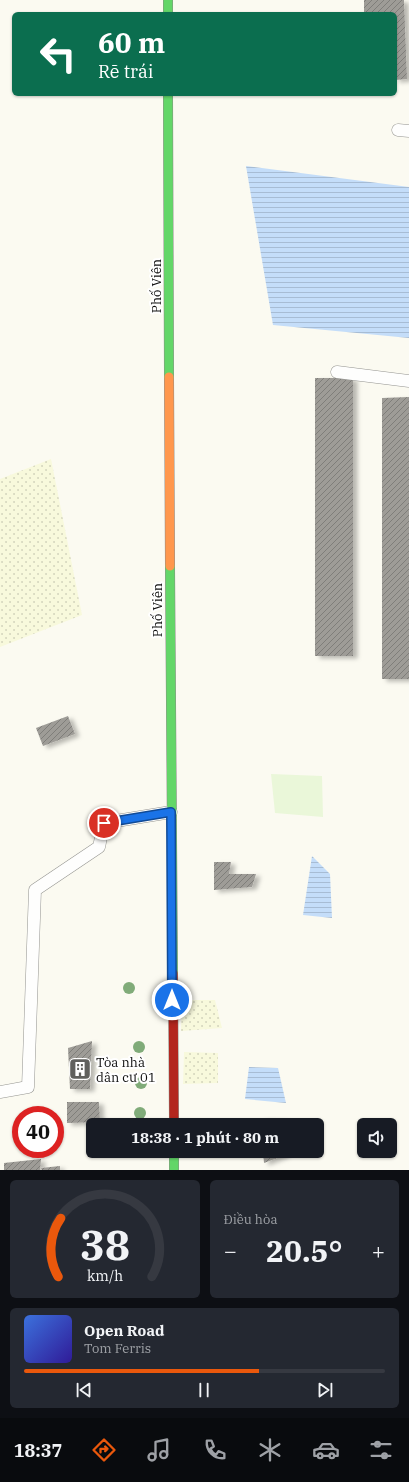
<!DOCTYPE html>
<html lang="vi">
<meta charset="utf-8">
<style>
body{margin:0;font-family:"IBM Plex Serif",serif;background:#242831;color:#f1f3f6;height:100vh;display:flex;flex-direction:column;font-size:15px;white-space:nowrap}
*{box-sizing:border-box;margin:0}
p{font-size:13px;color:#9ea1a6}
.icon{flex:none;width:22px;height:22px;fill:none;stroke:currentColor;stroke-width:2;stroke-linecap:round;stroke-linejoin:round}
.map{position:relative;height:1170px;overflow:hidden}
.drawer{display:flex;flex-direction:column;gap:10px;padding:10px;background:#0d0f14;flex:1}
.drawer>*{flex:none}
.top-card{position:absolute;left:12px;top:12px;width:385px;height:84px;border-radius:6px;box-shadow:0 1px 3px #0004;background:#0b6e4f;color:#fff;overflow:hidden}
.buttons{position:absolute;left:357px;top:1118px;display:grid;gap:8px}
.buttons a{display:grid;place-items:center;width:40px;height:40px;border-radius:6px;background:#171b24;box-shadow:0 1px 3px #0004;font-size:20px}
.speed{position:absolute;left:12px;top:1106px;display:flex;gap:8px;font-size:20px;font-weight:700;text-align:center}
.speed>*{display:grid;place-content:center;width:52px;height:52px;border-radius:50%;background:#171b24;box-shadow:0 1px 3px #0004;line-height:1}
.speed .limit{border:6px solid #d22;background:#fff;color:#111}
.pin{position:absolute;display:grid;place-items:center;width:34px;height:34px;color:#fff;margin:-17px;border:2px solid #fff;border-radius:50%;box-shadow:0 1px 4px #0007}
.me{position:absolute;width:44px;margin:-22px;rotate:0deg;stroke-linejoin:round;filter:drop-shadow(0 0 3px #0008)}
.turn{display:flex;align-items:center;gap:14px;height:84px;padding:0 20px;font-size:18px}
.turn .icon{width:52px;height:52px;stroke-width:2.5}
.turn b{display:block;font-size:28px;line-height:34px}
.big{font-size:30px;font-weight:700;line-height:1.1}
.drawer .card{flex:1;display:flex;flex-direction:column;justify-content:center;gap:6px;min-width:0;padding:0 14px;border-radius:6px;background:#242831}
.drawer .dial{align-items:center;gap:0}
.dial svg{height:104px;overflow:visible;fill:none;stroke:#363941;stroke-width:7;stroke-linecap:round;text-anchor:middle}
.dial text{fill:#f1f3f6;stroke:none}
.song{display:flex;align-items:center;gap:12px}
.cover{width:48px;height:48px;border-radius:6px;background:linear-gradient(135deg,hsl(220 70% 55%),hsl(250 70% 35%))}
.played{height:4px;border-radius:2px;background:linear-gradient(90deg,#ea580c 65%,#363941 65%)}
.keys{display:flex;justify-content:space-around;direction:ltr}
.heat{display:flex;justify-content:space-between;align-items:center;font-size:22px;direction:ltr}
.drawer .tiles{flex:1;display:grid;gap:10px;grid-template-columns:1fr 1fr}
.card:last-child{grid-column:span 2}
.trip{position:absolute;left:86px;top:1118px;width:238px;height:40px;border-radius:6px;background:#171b24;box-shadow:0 1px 3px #0004;font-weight:700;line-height:40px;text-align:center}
.tabs{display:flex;height:64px;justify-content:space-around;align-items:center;background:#090b0e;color:#9ea1a6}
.tabs .icon{width:28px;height:28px}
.tabs .current{color:#ea580c}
.tabs b{font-size:18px;color:#f1f3f6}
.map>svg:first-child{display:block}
.farmland{fill:url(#farmland-dots)}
.pitch{fill:#eaf7d9}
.water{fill:url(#water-rules)}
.building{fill:url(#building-hatch);filter:url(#shadow)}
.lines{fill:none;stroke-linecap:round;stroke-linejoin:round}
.lane-casing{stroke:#949490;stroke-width:13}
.fast-casing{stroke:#8b8a86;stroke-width:10}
.slow-casing{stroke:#8b8a86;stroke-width:10}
.jam-casing{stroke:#8b8a86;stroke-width:10}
.lane{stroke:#fefefd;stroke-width:12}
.fast{stroke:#63d668;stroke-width:9}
.slow{stroke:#ff974d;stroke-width:9}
.jam{stroke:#b3261e;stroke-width:9}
.tree{fill:#80ab79}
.route-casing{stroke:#114b97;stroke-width:10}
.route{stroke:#1a73e8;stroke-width:7}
.labels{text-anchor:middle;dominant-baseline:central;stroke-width:4;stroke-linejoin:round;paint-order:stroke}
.street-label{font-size:13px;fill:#0d0d0d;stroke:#fff}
.poi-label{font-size:13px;fill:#0d0d0d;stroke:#fff;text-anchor:start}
</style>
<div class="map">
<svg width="409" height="1170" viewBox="0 0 409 1170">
<defs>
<pattern id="farmland-dots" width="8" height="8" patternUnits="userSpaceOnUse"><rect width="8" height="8" fill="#f8f9dc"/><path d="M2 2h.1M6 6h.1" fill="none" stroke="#d3d4bc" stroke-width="1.8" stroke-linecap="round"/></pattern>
<pattern id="water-rules" width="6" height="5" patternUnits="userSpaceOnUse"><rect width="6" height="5" fill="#c4ddf9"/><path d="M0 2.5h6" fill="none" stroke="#a7bcd4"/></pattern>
<pattern id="building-hatch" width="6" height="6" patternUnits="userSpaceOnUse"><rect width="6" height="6" fill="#9e9c97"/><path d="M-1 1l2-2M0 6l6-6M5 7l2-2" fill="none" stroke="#7f7e7a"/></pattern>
<filter id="shadow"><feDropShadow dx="4.5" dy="2.5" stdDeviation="2" flood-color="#0004"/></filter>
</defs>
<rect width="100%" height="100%" fill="#fbfaf1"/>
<!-- farmland -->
<g class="farmland">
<path d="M51,459L82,615L0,647V479Z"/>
<path d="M182,1000H215L222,1028L181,1031Z"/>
<path d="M184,1052L218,1053V1083L183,1084Z"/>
</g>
<!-- pitch -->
<path class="pitch" d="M271,774L322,776L323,817L275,813Z"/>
<!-- water -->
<g class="water">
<path d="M246,166L409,187V338L273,325Z"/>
<path d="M312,856L330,874L332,918L303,915Z"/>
<path d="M249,1067L278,1068L286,1103L245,1099Z"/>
</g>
<!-- building -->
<g class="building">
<path d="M364,0H404L407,79L395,80V14H364Z"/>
<rect x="315" y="378" width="38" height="278"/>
<path d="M409,397V679H382V398Z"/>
<path d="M68,716L75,734L43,746L36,728Z"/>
<path d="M214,862H231L229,874H256L252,887L214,890Z"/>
<path d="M92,1041L90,1089H70L68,1048Z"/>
<path d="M67,1102H99L100,1122L67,1123Z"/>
<path d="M262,1118L284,1119V1125H262Z"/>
<path d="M263,1151H285V1155L264,1163Z"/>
<path d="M41,1159L40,1170H4V1163Z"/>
<path d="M60,1166V1170H42L41,1168Z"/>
</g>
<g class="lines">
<!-- lane casing -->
<g class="lane-casing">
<g id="lane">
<path d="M398,130L409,131"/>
<path d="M337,372L409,381"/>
<path d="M0,1092L28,1087L35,890L99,847L104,823L171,812"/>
</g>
</g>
<!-- fast casing -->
<g class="fast-casing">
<g id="fast">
<path d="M168,0V14"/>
<path d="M168,94L169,377"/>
<path d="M170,566L173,973"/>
<path d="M174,1151V1170"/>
</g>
</g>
<!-- slow casing -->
<g class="slow-casing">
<path id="slow" d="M169,377L170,566"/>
</g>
<!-- jam casing -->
<g class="jam-casing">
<path id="jam" d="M173,973L174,1125"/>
</g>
<!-- lane -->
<use href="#lane" class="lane"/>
<!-- fast -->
<use href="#fast" class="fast"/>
<!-- slow -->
<use href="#slow" class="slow"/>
<!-- jam -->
<use href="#jam" class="jam"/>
</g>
<!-- trees -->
<g class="tree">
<circle cx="129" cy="988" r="6"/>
<circle cx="139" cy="1047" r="6"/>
<circle cx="141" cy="1083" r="6"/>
<circle cx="140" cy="1113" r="6"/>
</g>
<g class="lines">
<!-- route casing -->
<g class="route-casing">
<path id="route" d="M104,823L171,812L172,1000"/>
</g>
<!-- route -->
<use href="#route" class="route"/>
</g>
<!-- icons -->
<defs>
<g id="building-square" transform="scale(1.15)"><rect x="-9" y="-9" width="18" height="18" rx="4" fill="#60605d" stroke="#fff"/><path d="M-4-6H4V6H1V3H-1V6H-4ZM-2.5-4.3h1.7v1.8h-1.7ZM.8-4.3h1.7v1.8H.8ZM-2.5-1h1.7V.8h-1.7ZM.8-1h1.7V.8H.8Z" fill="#fff"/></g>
</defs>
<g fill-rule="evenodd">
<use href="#building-square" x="80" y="1069"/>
</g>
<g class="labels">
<!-- street labels -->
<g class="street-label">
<text transform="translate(156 286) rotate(-90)">Phố Viên</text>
<text transform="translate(157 610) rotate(-90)">Phố Viên</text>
</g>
<!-- poi labels -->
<g class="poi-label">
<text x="96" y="1062">Tòa nhà<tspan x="96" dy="15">dân cư 01</tspan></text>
</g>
</g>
</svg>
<div class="buttons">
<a><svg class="icon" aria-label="sound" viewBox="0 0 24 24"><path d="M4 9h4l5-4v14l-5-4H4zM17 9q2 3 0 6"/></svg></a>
</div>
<div class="speed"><div class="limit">40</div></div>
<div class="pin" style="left:104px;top:823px;background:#d93025"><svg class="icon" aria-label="arrive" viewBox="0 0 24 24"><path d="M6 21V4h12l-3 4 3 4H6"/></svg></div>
<svg class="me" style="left:172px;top:1000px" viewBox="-20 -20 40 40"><circle r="17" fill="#1a73e8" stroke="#fff" stroke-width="3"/><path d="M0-11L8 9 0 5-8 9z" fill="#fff"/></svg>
<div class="trip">18:38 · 1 phút · 80 m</div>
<div class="top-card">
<div class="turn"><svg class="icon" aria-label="left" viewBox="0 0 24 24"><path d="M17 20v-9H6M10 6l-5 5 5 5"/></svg><div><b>60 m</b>Rẽ trái</div></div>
</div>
</div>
<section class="drawer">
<div class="tiles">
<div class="card dial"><svg viewBox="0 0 100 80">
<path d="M14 69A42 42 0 1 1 86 69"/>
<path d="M14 69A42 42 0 0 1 16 24" stroke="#ea580c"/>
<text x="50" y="56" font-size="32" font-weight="700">38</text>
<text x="50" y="72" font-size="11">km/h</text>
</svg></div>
<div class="card"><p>Điều hòa</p>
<div class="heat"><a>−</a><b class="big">20.5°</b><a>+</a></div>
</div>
<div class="card">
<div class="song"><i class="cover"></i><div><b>Open Road</b><p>Tom Ferris</p></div></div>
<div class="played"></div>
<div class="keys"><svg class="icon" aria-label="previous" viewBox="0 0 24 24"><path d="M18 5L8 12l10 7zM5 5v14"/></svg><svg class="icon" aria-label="pause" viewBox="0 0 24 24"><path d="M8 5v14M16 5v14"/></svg><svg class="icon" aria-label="next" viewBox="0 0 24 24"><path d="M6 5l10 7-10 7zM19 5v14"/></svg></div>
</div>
</div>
</section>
<nav class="tabs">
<b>18:37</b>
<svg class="icon current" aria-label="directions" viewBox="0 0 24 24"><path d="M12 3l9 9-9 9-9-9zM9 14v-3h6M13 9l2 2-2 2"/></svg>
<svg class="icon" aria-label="music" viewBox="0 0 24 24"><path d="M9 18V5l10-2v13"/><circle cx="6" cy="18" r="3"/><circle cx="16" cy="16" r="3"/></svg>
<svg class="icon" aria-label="phone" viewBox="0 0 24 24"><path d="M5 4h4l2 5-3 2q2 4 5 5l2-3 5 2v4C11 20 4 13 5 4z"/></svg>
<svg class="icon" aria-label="climate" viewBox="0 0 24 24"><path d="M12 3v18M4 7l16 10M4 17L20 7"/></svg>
<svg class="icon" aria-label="car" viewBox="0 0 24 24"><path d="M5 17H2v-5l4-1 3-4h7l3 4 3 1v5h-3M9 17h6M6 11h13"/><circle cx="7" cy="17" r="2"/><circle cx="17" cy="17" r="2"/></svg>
<svg class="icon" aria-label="filters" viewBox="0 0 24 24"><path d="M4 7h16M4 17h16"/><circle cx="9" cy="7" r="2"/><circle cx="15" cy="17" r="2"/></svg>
</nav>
